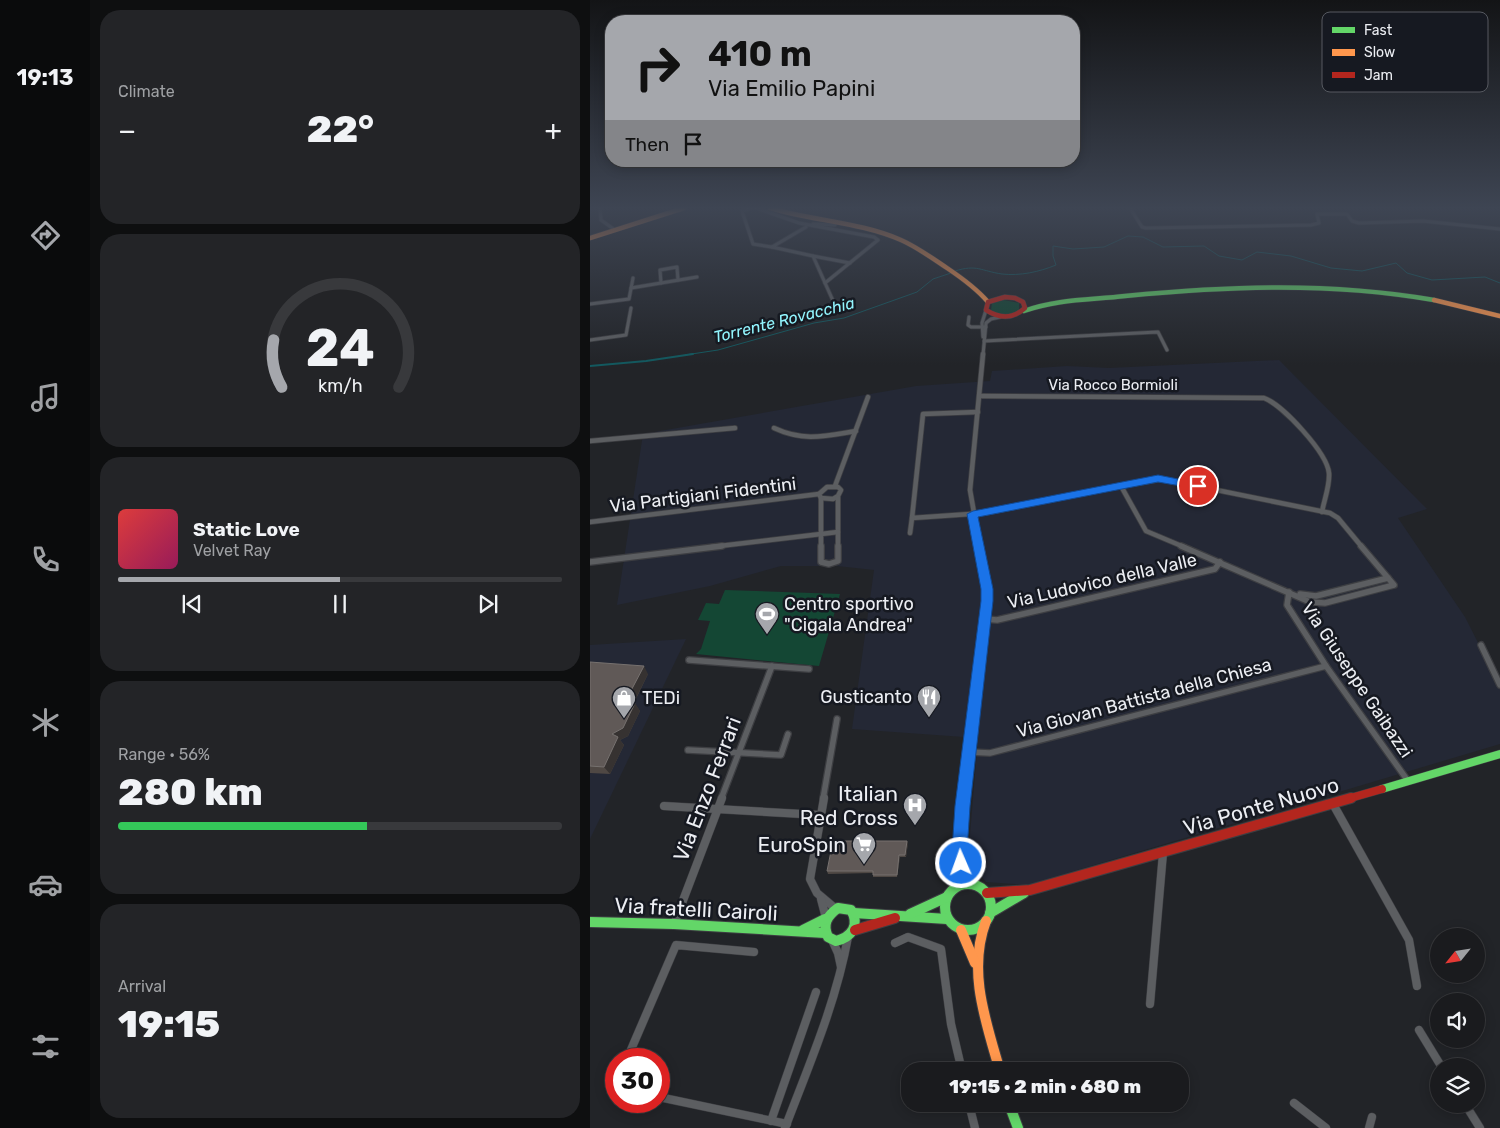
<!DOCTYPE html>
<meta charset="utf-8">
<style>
body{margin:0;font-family:Rubik,sans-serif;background:#232427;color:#f1f3f6;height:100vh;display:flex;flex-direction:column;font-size:19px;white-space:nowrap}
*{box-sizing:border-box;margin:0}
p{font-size:16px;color:#9fa1a4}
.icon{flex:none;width:28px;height:28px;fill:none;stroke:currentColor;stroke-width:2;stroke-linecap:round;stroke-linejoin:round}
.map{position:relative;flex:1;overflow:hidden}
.side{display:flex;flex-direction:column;gap:10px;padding:10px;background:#0e0f10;width:500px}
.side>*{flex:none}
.guide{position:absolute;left:15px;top:15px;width:475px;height:152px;border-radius:20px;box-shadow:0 2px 12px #0003,0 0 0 1px #38393c;background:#a5a7ac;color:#111;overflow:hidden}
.needle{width:32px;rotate:240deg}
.buttons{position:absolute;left:840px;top:928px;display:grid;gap:10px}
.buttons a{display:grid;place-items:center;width:55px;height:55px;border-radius:50%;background:#1a1b1e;box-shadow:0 2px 12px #0003,0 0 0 1px #38393c;font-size:25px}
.speed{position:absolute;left:15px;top:1048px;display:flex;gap:10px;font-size:25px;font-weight:700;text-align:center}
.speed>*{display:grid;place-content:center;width:65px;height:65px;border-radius:50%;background:#1a1b1e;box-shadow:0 2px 12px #0003,0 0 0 1px #38393c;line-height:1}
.speed .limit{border:8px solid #d22;background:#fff;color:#111}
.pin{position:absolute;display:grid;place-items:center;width:42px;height:42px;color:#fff;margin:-21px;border:2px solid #fff;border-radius:50%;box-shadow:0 1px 5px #0007}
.me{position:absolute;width:55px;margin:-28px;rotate:358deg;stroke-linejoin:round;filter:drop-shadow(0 0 4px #0008)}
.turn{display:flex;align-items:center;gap:18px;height:105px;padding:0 20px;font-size:22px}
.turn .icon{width:65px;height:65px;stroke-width:2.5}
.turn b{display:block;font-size:35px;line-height:42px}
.then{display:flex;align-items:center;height:48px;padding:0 20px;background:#0003;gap:10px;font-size:19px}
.big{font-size:38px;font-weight:800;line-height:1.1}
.side .tile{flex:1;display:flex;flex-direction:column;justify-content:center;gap:8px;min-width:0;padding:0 18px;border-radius:20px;background:#232427}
.side .dial{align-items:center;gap:0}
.dial svg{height:130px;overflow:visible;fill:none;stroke:#38393c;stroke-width:7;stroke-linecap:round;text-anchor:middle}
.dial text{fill:#f1f3f6;stroke:none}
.song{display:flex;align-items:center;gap:15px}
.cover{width:60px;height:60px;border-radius:8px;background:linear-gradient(135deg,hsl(0 70% 55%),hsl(330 70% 35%))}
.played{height:5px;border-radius:2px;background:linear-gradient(90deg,#a5a7ac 50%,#38393c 50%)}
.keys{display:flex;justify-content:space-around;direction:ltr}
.heat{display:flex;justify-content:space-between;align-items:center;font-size:28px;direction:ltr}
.charge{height:8px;border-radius:4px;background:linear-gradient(90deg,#34c759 56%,#38393c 0)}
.trip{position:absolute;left:311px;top:1062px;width:288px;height:50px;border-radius:20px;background:#1a1b1e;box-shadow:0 2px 12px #0003,0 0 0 1px #38393c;font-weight:800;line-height:50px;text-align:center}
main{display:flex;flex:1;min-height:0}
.menu{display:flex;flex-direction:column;width:90px;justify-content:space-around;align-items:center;background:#0a0b0c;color:#9fa1a4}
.menu .icon{width:35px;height:35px}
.menu .on{color:#a5a7ac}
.menu b{font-size:22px;color:#f1f3f6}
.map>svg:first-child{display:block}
.built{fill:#242835}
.green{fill:#144734}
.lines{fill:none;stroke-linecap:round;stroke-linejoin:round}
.stream-far1{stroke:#13595f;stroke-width:1}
.stream{stroke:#13595f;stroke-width:2}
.street-far3-casing{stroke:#3d3e42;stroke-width:4.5}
.street-far2-casing{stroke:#3d3e42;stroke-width:6}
.street-far1-casing{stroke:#3d3e42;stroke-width:8}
.street-casing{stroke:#3d3e42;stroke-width:9}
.fast-far2-casing{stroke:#3d3e42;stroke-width:5.5}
.fast-far1-casing{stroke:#3d3e42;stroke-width:9}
.fast-casing{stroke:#3d3e42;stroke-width:12}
.slow-far1-casing{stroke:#3d3e42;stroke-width:5.5}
.slow-casing{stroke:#3d3e42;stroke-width:12}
.jam-far2-casing{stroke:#3d3e42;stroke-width:5.5}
.jam-far1-casing{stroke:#3d3e42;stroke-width:9}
.jam-casing{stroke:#3d3e42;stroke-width:12}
.street-far3{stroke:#5c5e61;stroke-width:3}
.street-far2{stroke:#5c5e61;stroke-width:4.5}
.street-far1{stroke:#5c5e61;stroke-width:5.5}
.street{stroke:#5c5e61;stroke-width:8}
.fast-far2{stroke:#63d668;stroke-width:4.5}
.fast-far1{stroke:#63d668;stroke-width:8}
.fast{stroke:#63d668;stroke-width:10}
.slow-far1{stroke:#ff974d;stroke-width:4.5}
.slow{stroke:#ff974d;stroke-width:10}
.jam-far2{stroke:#b3261e;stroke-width:4.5}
.jam-far1{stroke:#b3261e;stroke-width:8}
.jam{stroke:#b3261e;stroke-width:10}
.wall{fill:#4f4844}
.shaded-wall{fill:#363231}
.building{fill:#605957;stroke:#76716f}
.route{fill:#1a73e8;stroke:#114b97}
.labels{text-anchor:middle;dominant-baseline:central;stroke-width:5;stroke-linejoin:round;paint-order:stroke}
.far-street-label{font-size:15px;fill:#eceef3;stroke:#161921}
.far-water-label{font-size:16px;font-style:italic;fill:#92f5fe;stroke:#161921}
.street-label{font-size:18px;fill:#eceef3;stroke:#161921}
.poi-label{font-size:18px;fill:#eceef3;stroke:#161921;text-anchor:start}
.near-street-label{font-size:21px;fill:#eceef3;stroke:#161921}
.near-poi-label{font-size:21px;fill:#eceef3;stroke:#161921;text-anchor:end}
.key{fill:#161921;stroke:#565960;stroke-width:1}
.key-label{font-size:14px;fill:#eceef3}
</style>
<main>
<nav class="menu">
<b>19:13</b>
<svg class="icon on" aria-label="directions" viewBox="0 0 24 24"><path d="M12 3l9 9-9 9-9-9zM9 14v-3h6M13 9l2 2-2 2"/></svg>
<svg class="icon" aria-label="music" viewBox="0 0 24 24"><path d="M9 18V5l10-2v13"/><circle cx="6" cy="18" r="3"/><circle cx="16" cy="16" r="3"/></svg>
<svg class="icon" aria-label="phone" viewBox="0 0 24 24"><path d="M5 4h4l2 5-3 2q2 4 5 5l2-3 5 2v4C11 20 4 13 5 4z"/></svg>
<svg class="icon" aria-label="climate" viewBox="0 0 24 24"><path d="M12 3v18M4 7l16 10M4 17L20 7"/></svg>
<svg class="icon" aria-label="car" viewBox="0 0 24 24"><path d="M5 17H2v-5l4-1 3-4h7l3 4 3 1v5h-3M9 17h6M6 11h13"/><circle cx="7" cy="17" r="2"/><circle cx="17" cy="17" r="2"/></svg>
<svg class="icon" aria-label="filters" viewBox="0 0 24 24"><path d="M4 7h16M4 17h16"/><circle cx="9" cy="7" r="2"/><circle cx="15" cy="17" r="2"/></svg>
</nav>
<section class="side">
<div class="tile"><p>Climate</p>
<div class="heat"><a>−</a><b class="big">22°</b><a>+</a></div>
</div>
<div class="tile dial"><svg viewBox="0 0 100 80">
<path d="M14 69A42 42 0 1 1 86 69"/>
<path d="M14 69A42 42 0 0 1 9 40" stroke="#a5a7ac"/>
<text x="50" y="56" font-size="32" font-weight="700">24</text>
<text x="50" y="72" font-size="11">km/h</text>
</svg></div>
<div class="tile">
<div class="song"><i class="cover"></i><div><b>Static Love</b><p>Velvet Ray</p></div></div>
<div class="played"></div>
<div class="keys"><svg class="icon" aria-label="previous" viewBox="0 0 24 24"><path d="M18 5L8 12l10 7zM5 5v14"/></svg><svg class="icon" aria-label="pause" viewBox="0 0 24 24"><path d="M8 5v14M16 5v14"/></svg><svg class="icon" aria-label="next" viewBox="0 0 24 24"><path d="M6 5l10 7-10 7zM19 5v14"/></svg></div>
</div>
<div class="tile"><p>Range · 56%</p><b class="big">280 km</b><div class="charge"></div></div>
<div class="tile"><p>Arrival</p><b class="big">19:15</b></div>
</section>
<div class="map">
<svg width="910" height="1128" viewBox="0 0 910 1128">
<rect width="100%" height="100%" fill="#222428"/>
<!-- built -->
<g class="built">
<path d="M689,360L837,509L808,518L875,617L910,686V744L437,885L396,882L378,859L388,738L262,729L284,570L247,566H191L120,586L27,605L53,434L326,386L400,381L402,371L477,366L519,368Z"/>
<path d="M96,639L0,839V645Z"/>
</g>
<!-- green -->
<g class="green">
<path d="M414,300L429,303V310C420,316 409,316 401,310L402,303Z"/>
<path d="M135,590L250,594L229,666L106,654L111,649L120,621L108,620L116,603L129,604Z"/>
</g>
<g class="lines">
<!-- stream-far1 -->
<g class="stream-far1">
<path d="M365,271C387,264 391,271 412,274C430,276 449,272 466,265L463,256V246L483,249L514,247L538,236L553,237L573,247L614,246L629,256L652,260L667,252L701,256L741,268L772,271L806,263L817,273L842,280L895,277L910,283"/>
<path d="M95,355L128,350L224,323L254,318L327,292L343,279L361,273"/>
</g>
<!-- stream -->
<path class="stream" d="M0,366L56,361L103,354"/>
<!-- street-far3 casing -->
<g class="street-far3-casing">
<g id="street-far3">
<path d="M10,208L11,220L25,230"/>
<path d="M162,208L152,211L163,244L182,247"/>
<path d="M166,208L209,223L284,237L288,240L235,283"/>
<path d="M540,208L552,227L556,228L721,225L729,223L727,214H757L762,221L769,223L833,221L910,229"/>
<path d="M223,224L245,225"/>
<path d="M216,227L182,247L223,256L244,303"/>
<path d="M223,256L260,263"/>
<path d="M71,283L70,270L87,267L88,280"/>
<path d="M41,288L107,277"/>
<path d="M0,304L39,299L43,278"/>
<path d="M379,317L378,325L381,327H396"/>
<path d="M393,337L392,323L396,310"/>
<path d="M0,340L36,335L41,308"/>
<path d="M394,341L568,332L577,350"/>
<path d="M393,355L396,323L401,319L410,317"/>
</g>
</g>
<!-- street-far2 casing -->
<g class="street-far2-casing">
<g id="street-far2">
<path d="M390,396L674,398C693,405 737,453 739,473C740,486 734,500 732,512"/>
<path d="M388,412L333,414L322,518L395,513L531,486"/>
<path d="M184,428C214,442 235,436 266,431"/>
<path d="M0,441L145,428"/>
<path d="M245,486L278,397"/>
<path d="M531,486L556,531L594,547"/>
<path d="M531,486L572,479L740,513L748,518L772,547"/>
<path d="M237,487H248L251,490L248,496L243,499L231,498L229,494Z"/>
<path d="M248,497V547"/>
<path d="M231,498V547"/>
<path d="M0,522L229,494"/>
<path d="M320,533L322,518"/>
<path d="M121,547L248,532"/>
<path d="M390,547L380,490L393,354"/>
</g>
</g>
<!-- street-far1 casing -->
<g class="street-far1-casing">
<g id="street-far1">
<path d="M231,546V562L239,564L248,561V546"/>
<path d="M591,546L720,602L735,603L804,585L771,546"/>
<path d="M0,562L132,546"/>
<path d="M699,592L697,605L736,666L818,781"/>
<path d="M710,594L726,596L798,578"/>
<path d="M395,619L407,620L625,569L630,562"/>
<path d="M891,645L910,685"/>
<path d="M99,660L219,669"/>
<path d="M98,750L191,755L198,734"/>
<path d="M379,752L400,753L736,666"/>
<path d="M131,799L182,666"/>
<path d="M233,799L247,719"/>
<path d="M373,799L397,601V589L390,546"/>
</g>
</g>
<!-- street casing -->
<g class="street-casing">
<g id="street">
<path d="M234,798L220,879L227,893L246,909"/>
<path d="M743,804L819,940L827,986"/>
<path d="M74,806L230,815"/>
<path d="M370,857L375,874L385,884"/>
<path d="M363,890L370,851L373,798"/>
<path d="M231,899L236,918"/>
<path d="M84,924L132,798"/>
<path d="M242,940L248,953L251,967"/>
<path d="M305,943L318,937L351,949L361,1024L372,1071"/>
<path d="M560,1004L573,853"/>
<path d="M829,1030L851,1066"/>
<path d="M37,1059L86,945L164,952"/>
<path d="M26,1085V1088"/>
<path d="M69,1097L197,1124"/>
<path d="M704,1103L736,1128"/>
<path d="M379,1104L385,1128"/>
<path d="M875,1104L890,1128"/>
<path d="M181,1121L226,992"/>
<path d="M195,1128C219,1065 246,1003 258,937"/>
<path d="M779,1128L782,1117"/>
</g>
</g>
<!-- fast-far2 casing -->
<g class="fast-far2-casing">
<path id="fast-far2" d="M434,311C467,299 501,300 535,296C640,286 739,282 844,300"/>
</g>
<!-- fast-far1 casing -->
<g class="fast-far1-casing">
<path id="fast-far1" d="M792,789L910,754"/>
</g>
<!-- fast casing -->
<g class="fast-casing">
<g id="fast">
<circle cx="378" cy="907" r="23"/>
<path d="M248,908L261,910C270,925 262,937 246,941L238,937C232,924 237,916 248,908Z"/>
<path d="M264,913L357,919"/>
<path d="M400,913L434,893"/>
<path d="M320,914L357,897"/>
<path d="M0,922L84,924L235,933"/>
<path d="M213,930L235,919"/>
<path d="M419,1104L428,1128"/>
</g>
</g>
<!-- slow-far1 casing -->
<g class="slow-far1-casing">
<g id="slow-far1">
<path d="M180,208C223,221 270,222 311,240C327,247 342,258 357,268C372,278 386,288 398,302"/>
<path d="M0,238L94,208"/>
<path d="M844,300L910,316"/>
</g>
</g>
<!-- slow casing -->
<g class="slow-casing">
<g id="slow">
<path d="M396,921C377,971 396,1022 410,1071"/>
<path d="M371,930L385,963"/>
</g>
</g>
<!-- jam-far2 casing -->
<g class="jam-far2-casing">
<path id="jam-far2" d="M415,297L425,298L433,302L435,308C423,319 410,319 396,310L398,302Z"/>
</g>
<!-- jam-far1 casing -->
<g class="jam-far1-casing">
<path id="jam-far1" d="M757,799L792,789"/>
</g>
<!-- jam casing -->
<g class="jam-casing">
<g id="jam">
<path d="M397,893L440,890L761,798"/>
<path d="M265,930L305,918"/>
</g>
</g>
<!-- street-far3 -->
<use href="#street-far3" class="street-far3"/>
<!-- street-far2 -->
<use href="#street-far2" class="street-far2"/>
<!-- street-far1 -->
<use href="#street-far1" class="street-far1"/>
<!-- street -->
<use href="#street" class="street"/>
<!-- fast-far2 -->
<use href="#fast-far2" class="fast-far2"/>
<!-- fast-far1 -->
<use href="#fast-far1" class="fast-far1"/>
<!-- fast -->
<use href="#fast" class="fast"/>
<!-- slow-far1 -->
<use href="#slow-far1" class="slow-far1"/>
<!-- slow -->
<use href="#slow" class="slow"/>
<!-- jam-far2 -->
<use href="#jam-far2" class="jam-far2"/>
<!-- jam-far1 -->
<use href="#jam-far1" class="jam-far1"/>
<!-- jam -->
<use href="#jam" class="jam"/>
</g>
<!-- wall -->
<g class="wall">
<path d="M0,662L58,674L44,703L50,711L38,736L30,740L34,745L20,774L0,773Z"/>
<path d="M317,841L318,843L316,857H310L307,877H283V873L238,874L237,871Z"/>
</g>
<!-- shaded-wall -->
<g class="shaded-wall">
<path d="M54,666L58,674L40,710L35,702Z"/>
<path d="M45,703L50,711L38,736L30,740L34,745L20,774L14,767L22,734Z"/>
<path d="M317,841L318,843L316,857L315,855Z"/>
<path d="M309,855L310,857L307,877V875Z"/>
</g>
<!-- building -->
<g class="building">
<path d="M0,662L54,666L35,702L45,703L33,728L22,734L28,737L14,767L0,766Z"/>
<path d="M243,841H317L315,855H309L307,875H283V871H237Z"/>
</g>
<!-- sky -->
<linearGradient id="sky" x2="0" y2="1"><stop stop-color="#131416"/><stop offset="0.57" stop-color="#3e4553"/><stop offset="1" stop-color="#3e4553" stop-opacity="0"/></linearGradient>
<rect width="910" height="365" fill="url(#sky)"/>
<!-- route -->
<path class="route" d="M568,475L608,483L613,486L608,489L568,482L388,517L403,589V601L380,806L377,851L379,863L377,868L371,870L366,868L362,851L365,806L391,601V589L377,514L383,511Z"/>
<!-- icons -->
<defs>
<g id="stadium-pin" transform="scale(1.25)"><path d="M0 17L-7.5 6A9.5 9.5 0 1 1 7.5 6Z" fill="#a5a7ac" stroke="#161921"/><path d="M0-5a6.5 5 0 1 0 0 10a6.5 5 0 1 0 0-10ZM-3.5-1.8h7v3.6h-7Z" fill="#fff"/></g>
<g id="restaurant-pin" transform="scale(1.25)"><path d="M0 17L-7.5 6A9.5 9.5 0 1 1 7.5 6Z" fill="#a5a7ac" stroke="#161921"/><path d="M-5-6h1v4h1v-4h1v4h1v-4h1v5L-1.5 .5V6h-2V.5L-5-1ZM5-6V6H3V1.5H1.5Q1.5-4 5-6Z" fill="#fff"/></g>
<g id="shop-pin" transform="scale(1.25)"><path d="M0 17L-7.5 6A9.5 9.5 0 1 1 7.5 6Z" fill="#a5a7ac" stroke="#161921"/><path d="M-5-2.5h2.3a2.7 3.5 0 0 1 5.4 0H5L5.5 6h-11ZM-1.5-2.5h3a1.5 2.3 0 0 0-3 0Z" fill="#fff"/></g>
<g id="hospital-pin" transform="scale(1.25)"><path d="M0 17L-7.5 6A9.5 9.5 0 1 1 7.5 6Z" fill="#a5a7ac" stroke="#161921"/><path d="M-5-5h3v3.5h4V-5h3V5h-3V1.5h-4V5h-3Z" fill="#fff"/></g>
<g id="supermarket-pin" transform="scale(1.25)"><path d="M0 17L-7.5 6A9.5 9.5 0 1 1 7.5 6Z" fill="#a5a7ac" stroke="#161921"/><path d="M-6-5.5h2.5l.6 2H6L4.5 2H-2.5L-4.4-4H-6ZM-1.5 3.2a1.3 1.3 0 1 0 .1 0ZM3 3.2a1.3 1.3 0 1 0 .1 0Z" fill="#fff"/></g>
</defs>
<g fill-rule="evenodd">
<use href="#stadium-pin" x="177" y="614"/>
<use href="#restaurant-pin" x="339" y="697"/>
<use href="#shop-pin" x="34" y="698"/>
<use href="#hospital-pin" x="325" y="805"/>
<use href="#supermarket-pin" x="274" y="844"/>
</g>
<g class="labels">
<!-- far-street labels -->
<g class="far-street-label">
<text x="523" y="385">Via Rocco Bormioli</text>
</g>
<!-- far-water labels -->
<g class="far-water-label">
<text transform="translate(194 320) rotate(-14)">Torrente Rovacchia</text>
</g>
<!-- street labels -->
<g class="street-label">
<text transform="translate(113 495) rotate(-7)">Via Partigiani Fidentini</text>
<text transform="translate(512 581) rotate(-13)">Via Ludovico della Valle</text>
<text transform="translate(767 680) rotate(56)">Via Giuseppe Gaibazzi</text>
<text transform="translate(554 698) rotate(-15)">Via Giovan Battista della Chiesa</text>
</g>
<!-- poi labels -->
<g class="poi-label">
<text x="194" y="604">Centro sportivo<tspan x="194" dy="21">"Cigala Andrea"</tspan></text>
<text x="322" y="697" text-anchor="end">Gusticanto</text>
<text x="52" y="698">TEDi</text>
</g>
<!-- near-street labels -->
<g class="near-street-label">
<text transform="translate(117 789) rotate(-69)">Via Enzo Ferrari</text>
<text transform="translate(671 806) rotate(-16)">Via Ponte Nuovo</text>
<text transform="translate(106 909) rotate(3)">Via fratelli Cairoli</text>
</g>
<!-- near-poi labels -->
<g class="near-poi-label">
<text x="308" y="793">Italian<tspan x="308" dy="24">Red Cross</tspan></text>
<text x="256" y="844">EuroSpin</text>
</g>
</g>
<!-- legend -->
<rect x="732" y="12" width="166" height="80" rx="8" class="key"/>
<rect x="742" y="27" width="23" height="6" fill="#63d668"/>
<rect x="742" y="49" width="23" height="7" fill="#ff974d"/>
<rect x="742" y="72" width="23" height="6" fill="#b3261e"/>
<g class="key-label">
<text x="774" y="35">Fast</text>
<text x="774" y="57">Slow</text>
<text x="774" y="80">Jam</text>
</g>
</svg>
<div class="buttons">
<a><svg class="needle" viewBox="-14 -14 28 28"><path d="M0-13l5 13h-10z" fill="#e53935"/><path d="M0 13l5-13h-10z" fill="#9fa1a4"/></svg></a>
<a><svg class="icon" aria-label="sound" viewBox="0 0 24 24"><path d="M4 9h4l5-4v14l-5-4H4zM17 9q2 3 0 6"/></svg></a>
<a><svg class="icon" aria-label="layers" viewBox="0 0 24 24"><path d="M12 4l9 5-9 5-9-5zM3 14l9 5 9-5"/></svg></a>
</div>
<div class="speed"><div class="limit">30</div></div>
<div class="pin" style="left:608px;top:486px;background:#d93025"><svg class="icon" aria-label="arrive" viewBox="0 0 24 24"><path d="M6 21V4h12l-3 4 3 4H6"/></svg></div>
<svg class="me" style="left:371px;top:863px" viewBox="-20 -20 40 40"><circle r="17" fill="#1a73e8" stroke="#fff" stroke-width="3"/><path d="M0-11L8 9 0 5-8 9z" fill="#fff"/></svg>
<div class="trip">19:15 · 2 min · 680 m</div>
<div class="guide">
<div class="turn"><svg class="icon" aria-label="right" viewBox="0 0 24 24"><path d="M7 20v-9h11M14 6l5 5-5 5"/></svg><div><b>410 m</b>Via Emilio Papini</div></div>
<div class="then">Then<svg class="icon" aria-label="arrive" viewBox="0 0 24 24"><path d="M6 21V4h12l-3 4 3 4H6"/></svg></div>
</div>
</div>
</main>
